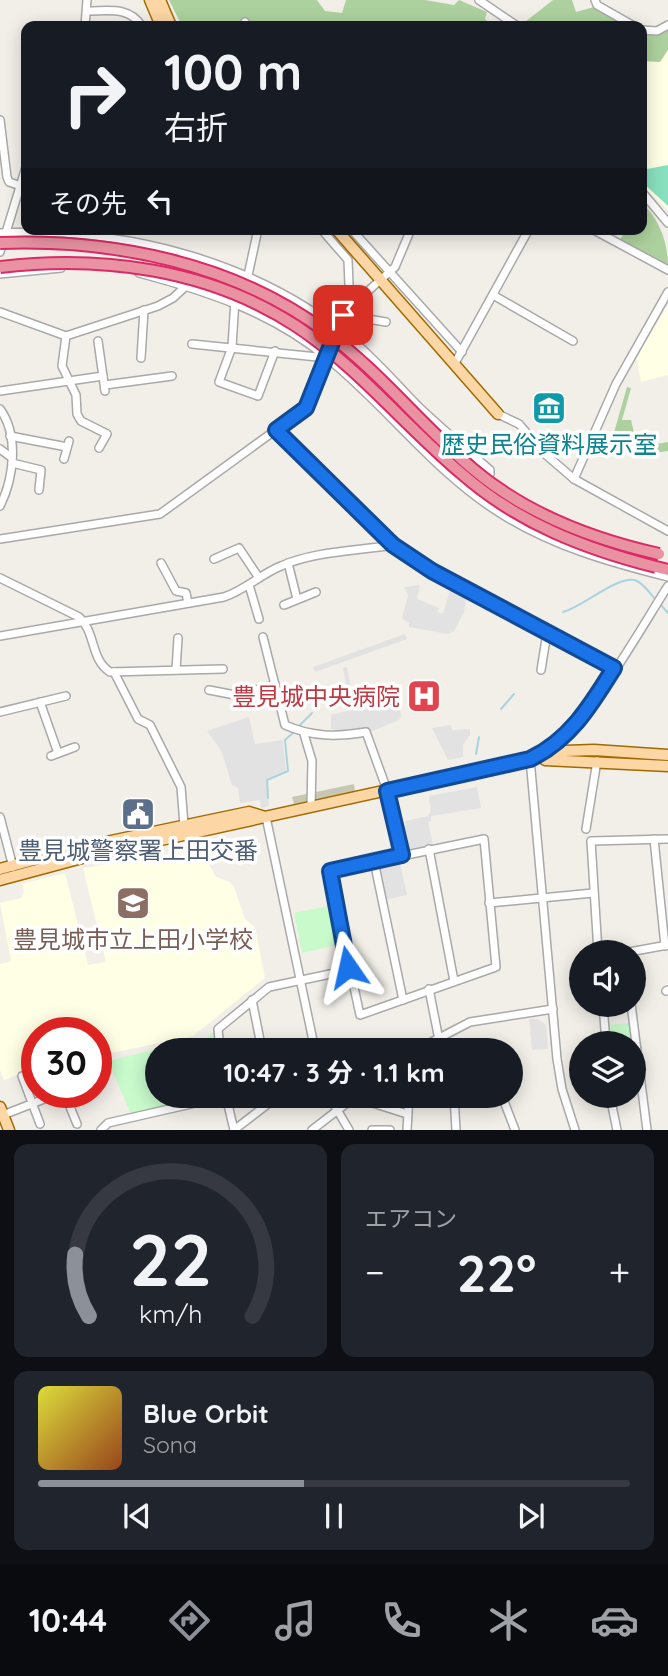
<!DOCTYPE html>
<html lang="ja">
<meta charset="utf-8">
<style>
body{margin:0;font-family:Quicksand,"Noto Sans JP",sans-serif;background:#20242c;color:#f1f3f6;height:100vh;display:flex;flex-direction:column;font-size:26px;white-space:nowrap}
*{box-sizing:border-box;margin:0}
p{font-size:23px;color:#9ea1a6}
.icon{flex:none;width:38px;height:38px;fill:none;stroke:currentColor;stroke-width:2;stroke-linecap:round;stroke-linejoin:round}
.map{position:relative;height:1130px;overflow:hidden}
.side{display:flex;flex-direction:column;gap:14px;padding:14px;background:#0d0f14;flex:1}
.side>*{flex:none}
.hud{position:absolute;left:21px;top:21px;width:626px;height:214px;border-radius:14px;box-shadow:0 4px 18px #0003;background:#171b24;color:#f1f3f6;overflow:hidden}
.buttons{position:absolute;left:569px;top:940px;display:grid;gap:14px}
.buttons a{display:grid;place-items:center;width:77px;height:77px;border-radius:50%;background:#171b24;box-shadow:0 4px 18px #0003;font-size:35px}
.speed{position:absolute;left:21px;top:1017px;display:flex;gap:14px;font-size:35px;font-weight:700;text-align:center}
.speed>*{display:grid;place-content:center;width:91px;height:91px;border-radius:50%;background:#171b24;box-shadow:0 4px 18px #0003;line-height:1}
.speed .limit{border:10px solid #d22;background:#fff;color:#111}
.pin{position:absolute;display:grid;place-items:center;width:60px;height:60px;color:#fff;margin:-30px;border-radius:14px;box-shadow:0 4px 10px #0006}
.me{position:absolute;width:77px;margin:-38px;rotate:349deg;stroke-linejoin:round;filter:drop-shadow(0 0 5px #0008)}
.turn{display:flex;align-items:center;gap:24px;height:147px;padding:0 28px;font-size:32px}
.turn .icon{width:91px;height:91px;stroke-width:2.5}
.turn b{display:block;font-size:49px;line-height:60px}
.then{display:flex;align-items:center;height:66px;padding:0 28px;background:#0003;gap:14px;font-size:26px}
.big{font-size:52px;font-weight:700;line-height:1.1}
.side .card{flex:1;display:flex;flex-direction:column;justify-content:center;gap:10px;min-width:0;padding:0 24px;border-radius:14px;background:#20242c}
.side .dial{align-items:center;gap:0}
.dial svg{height:182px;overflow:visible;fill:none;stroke:#363941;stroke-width:7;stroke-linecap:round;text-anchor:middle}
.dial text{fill:#f1f3f6;stroke:none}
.song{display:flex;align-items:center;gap:21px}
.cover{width:84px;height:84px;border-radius:10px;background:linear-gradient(135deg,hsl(60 70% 55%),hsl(20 70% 35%))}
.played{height:7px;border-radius:4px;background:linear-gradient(90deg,#8c9099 45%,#363941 45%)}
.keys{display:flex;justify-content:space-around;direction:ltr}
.heat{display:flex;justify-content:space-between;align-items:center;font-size:38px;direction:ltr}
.side .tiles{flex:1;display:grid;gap:14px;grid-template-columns:1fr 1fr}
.card:last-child{grid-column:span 2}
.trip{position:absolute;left:145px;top:1038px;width:378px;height:70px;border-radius:35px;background:#171b24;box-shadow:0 4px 18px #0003;font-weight:700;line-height:70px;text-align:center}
.tabs{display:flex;height:112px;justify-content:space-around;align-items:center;background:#090b0e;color:#9ea1a6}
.tabs .icon{width:49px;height:49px}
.tabs .selected{color:#8c9099}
.tabs b{font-size:32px;color:#f1f3f6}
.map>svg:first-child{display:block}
.education{fill:#ffffe5}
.construction{fill:#c7c7b4}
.forest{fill:#add19e}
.park{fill:#c8facc}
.pitch{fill:#88e0be}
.parking{fill:#e2e2e2}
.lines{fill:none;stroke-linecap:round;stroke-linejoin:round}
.stream{stroke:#aad3df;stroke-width:2}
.minor-casing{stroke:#a9a9a9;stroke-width:10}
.major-casing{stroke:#a06b00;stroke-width:13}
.highway-casing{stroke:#dc2a67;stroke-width:14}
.minor{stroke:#fff;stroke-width:7}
.major{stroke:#fcd6a4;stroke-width:10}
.highway{stroke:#e892a2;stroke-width:10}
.highway-bridge-casing{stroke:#dc2a67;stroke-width:14;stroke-linecap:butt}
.highway-bridge{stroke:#e892a2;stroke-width:10}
.route-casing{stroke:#114b97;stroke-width:18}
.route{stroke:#1a73e8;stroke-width:12}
.labels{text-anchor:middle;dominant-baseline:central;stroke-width:7;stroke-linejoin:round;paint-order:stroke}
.culture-label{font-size:24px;fill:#0d838f;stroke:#fff}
.health-label{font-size:24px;fill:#be3a42;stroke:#fff;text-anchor:end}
.service-label{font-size:24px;fill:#4e5e75;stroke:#fff}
.education-label{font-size:24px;fill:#785e54;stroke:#fff}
</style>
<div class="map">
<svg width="668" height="1130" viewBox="0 0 668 1130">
<rect width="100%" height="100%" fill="#f2efe9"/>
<!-- education -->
<g class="education">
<path d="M668,50V210L642,186V61Z"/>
<path d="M668,304V375L641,382L636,357Z"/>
<path d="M201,850L216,877L230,882L234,887L245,919L255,927L265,978L193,1036L111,1053L106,1039L96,1043V1032H37V1067L4,1080L0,1070V964L11,961L0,903L21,898L24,892L22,884L65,873L88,965L106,962L83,868Z"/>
</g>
<!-- construction -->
<path class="construction" d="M354,784L355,791L294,804L292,797Z"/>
<!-- forest -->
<g class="forest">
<path d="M169,0H317L325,11L342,13L346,0H425L454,5L459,0L487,12L485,19L494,26H254L245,18L239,26H182Z"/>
<path d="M553,0H572L576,12L594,7L624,26H530L525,22Z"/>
<path d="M668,28V50L660,62L642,61V34L654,35Z"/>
<path d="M642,203C660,220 668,243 668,267L619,242L626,229H642Z"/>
<path d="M627,387L631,388L622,420H631L635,437L642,436L645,446L668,442V451L642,455L634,441L613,436Z"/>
</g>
<!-- park -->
<g class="park">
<path d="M333,905L341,944L302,953L294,913Z"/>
<path d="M631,1023L633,1043H610L608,1025Z"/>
<path d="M215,1031L217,1050H158V1096H215L131,1114L108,1061L201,1038L203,1041Z"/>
</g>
<!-- pitch -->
<path class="pitch" d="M668,165V206L642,182V170Z"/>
<!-- parking -->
<g class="parking">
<path d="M452,584L467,592L464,612L454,631L448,634L409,627V623L402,618L408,595L404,587L420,585L417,599L439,608L437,612L443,614Z"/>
<path d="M405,634L407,639L315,672L313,667Z"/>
<path d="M347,667L353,698L396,689L401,716L399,720L370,732L331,729V715L351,710L343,668Z"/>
<path d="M249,717L255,744L283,740L286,771L266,779L269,806L261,808L260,800L240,803L238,788L232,785L221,750L207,731Z"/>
<path d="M451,725L452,730L470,729V735L463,744V757L448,760L432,728Z"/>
<path d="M477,787L481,808L431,816V821L428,822L433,845L406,850L401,826L406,825L405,821L428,816L431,811L429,796Z"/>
<path d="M399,859L407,895L384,900L377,864Z"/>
<path d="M529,1019H538L546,1025L548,1049L532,1050Z"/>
</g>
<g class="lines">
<!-- stream -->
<g class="stream">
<path d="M661,605L668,613"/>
<path d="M563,612C583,607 620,573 637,581C645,585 651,595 657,601"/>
<path d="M501,709L514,694"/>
<path d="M298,727L312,713"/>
<path d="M476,754L479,737"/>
<path d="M268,798L267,780L288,771L285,740L294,732"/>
</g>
<!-- minor casing -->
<g class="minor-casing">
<g id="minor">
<path d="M479,0L517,26"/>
<path d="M595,0L597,5L634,26"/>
<path d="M88,11C109,11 128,6 142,26"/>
<path d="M245,22L248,26"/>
<path d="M85,26L87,0"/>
<path d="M642,30L657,31L668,25"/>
<path d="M0,120L7,177L9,182L21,186"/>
<path d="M642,192L668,223"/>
<path d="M321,229L348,260L350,309"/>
<path d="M351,229L462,352"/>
<path d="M592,229L668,270"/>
<path d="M0,233C125,227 257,261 354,342C377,361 397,385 418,406C441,428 466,449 490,470V474L479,493"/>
<path d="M0,252L26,167"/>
<path d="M139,273C207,291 271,312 326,357C387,406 433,471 500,513C552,546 609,562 668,577"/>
<path d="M0,274L61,268"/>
<path d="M247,280L258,229"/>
<path d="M493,295L573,341"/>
<path d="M235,299L232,347L219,382L258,396L275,351"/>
<path d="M350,307L395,267L411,229"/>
<path d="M0,312L66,336L158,306L173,298L187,285"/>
<path d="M336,332L343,315L386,322"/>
<path d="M66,336L62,366L76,395L77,414L81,421L107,434L99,448"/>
<path d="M98,341L105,391"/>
<path d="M192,344L327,358"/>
<path d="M141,358L144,310"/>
<path d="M455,363L529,229"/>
<path d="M105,385L172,376"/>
<path d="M0,391L103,376"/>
<path d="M0,409C19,435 14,478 0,506"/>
<path d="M498,414L519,424L545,454L574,479L668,531"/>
<path d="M276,430L393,545L432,571L614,668"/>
<path d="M10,436L67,447"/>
<path d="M0,449L12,458"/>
<path d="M64,459L69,441"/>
<path d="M12,463L41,470L39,490"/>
<path d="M574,479L616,384L668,292"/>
<path d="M0,539L160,514L306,408L328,357"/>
<path d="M214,559L239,548L259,578"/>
<path d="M161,563L176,591L186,593L188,603"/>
<path d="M288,563L297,599"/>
<path d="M0,578L79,617C96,632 90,659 110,672L223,669"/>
<path d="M249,585L259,619"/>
<path d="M284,605L316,592"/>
<path d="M0,636L224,597C245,590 261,574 281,566C315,551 357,551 393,545"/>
<path d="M263,637L285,725C312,737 337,737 366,732L391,801L402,855"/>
<path d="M176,670L178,638"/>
<path d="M541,670L547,633"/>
<path d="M114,672L138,719L150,725L181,787L184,825"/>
<path d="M209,690L235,695L275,685"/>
<path d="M40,702L58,753"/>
<path d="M0,712L66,696"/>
<path d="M304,734L312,761L311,807"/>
<path d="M544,753C582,734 642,626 668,586"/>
<path d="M51,756L75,747"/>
<path d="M533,758L530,759L557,1059L562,1089L575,1130"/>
<path d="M0,817L13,867"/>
<path d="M266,817L315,1050"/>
<path d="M586,829L597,761"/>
<path d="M484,839L496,967L360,1015L329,871Z"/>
<path d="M654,839L665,946"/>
<path d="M429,849L454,981"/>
<path d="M374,861L403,1000"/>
<path d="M489,903L593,893"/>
<path d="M598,952L591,841L668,839"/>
<path d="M629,952L668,945"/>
<path d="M429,989L441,1050"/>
<path d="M666,991L668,990"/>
<path d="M252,1000L262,1050"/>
<path d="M603,1004L606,1043"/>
<path d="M631,1004L647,1130"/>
<path d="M220,1050L218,1029L269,987L349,970"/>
<path d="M416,1050L470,1022L553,1009"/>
<path d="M22,1076L40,1124"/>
<path d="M64,1092L77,1124"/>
<path d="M226,1096L234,1130"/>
<path d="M329,1096L349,1130"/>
<path d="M359,1096L363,1100L407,1114"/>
<path d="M454,1096L456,1130"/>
<path d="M502,1096L515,1130"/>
<path d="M610,1096L617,1130"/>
<path d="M3,1115L62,1092"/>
<path d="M101,1130L108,1123L226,1096"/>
<path d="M234,1130L273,1100L272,1096"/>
<path d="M312,1130L356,1096"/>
<path d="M372,1130H390"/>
<path d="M407,1130L409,1096"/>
</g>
</g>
<!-- major casing -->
<g class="major-casing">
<g id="major">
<path d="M150,0L161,26"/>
<path d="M160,0L171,26"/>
<path d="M336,229L498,414"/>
<path d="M545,760L668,766"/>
<path d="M0,869L82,847L249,812L265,817"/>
<path d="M0,880L97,854L565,751L594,750L668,755"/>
<path d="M0,1107L9,1130"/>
</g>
</g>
<!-- highway casing -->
<g class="highway-casing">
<path id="highway" d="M656,567L668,570"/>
</g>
<!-- minor -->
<use href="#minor" class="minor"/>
<!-- major -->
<use href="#major" class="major"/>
<!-- highway -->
<use href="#highway" class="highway"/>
<!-- highway-bridge casing -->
<g class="highway-bridge-casing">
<g id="highway-bridge">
<path d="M0,243C113,239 234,263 326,332C380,372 422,426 473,469C526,514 592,539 659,554"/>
<path d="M0,267C102,255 209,269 296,326C358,367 405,426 462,474C518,523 585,549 656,567"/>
</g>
</g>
<!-- highway-bridge -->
<use href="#highway-bridge" class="highway-bridge"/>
</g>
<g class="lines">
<!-- route casing -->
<g class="route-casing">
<path id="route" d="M343,315L306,408L276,430L393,545L432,571L614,668C591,705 570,740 530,759L387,791L402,855L330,871L348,967"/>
</g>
<!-- route -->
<use href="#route" class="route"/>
</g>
<!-- icons -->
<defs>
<g id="museum-square" transform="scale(1.75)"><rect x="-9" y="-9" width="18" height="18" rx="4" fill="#0f9aa8" stroke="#fff"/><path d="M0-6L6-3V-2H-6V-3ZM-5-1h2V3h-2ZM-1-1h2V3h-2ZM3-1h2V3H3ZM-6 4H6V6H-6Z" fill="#fff"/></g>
<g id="hospital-square" transform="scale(1.75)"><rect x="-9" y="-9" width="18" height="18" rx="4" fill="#e0444e" stroke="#fff"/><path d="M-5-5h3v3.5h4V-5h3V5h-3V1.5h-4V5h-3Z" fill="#fff"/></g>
<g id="civic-square" transform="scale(1.75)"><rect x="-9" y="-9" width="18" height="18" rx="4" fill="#5c6f8a" stroke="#fff"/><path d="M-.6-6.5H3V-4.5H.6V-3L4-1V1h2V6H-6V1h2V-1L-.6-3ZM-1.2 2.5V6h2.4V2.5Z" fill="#fff"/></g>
<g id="school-square" transform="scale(1.75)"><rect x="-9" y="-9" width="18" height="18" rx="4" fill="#8d6e63" stroke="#fff"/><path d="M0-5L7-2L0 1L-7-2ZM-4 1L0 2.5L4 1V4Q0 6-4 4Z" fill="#fff"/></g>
</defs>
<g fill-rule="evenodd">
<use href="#museum-square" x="549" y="408"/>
<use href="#hospital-square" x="424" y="696"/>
<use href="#civic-square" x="138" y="814"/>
<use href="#school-square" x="133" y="903"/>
</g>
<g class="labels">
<!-- culture labels -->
<g class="culture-label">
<text x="549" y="444">歴史民俗資料展示室</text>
</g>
<!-- health labels -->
<g class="health-label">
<text x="400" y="696">豊見城中央病院</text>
</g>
<!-- service labels -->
<g class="service-label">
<text x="138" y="850">豊見城警察署上田交番</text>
</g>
<!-- education labels -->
<g class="education-label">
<text x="133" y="939">豊見城市立上田小学校</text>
</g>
</g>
</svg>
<div class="buttons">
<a><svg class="icon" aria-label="sound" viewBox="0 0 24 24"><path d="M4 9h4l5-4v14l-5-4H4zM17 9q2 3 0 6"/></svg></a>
<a><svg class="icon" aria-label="layers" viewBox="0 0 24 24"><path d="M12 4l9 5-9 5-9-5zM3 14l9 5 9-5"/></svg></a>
</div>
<div class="speed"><div class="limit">30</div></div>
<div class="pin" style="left:343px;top:315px;background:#d93025"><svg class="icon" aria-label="arrive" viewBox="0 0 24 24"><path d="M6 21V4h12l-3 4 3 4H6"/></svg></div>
<svg class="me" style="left:348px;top:967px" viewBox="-20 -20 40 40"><path d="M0-17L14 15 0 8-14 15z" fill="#1a73e8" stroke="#fff" stroke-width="4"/></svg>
<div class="trip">10:47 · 3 分 · 1.1 km</div>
<div class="hud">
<div class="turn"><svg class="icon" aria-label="right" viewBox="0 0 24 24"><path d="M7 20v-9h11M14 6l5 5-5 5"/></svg><div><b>100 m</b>右折</div></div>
<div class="then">その先<svg class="icon" aria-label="left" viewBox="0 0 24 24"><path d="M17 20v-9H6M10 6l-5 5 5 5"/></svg></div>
</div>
</div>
<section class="side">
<div class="tiles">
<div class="card dial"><svg viewBox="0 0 100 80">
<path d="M14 69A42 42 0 1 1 86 69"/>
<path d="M14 69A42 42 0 0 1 8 42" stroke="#8c9099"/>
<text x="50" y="56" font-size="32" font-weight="700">22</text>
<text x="50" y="72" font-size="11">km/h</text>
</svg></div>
<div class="card"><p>エアコン</p>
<div class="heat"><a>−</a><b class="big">22°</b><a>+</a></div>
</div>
<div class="card">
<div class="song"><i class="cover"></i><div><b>Blue Orbit</b><p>Sona</p></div></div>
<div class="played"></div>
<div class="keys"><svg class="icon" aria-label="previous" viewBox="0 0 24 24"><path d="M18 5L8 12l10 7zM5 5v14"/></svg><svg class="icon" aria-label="pause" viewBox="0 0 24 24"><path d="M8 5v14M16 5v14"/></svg><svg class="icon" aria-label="next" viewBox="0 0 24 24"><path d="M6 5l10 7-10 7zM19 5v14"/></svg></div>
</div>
</div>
</section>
<nav class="tabs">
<b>10:44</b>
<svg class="icon selected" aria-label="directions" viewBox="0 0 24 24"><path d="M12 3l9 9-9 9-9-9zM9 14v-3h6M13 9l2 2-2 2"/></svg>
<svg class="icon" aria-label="music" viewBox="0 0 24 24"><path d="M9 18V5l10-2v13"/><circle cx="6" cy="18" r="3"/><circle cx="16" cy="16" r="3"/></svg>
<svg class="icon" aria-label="phone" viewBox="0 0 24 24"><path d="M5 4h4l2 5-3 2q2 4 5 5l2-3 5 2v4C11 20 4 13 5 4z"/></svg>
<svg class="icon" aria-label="climate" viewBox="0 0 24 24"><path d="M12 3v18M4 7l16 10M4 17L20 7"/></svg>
<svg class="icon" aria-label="car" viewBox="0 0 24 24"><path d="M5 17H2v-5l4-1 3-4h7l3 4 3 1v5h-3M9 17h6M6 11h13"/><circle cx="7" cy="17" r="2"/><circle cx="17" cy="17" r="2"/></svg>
</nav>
